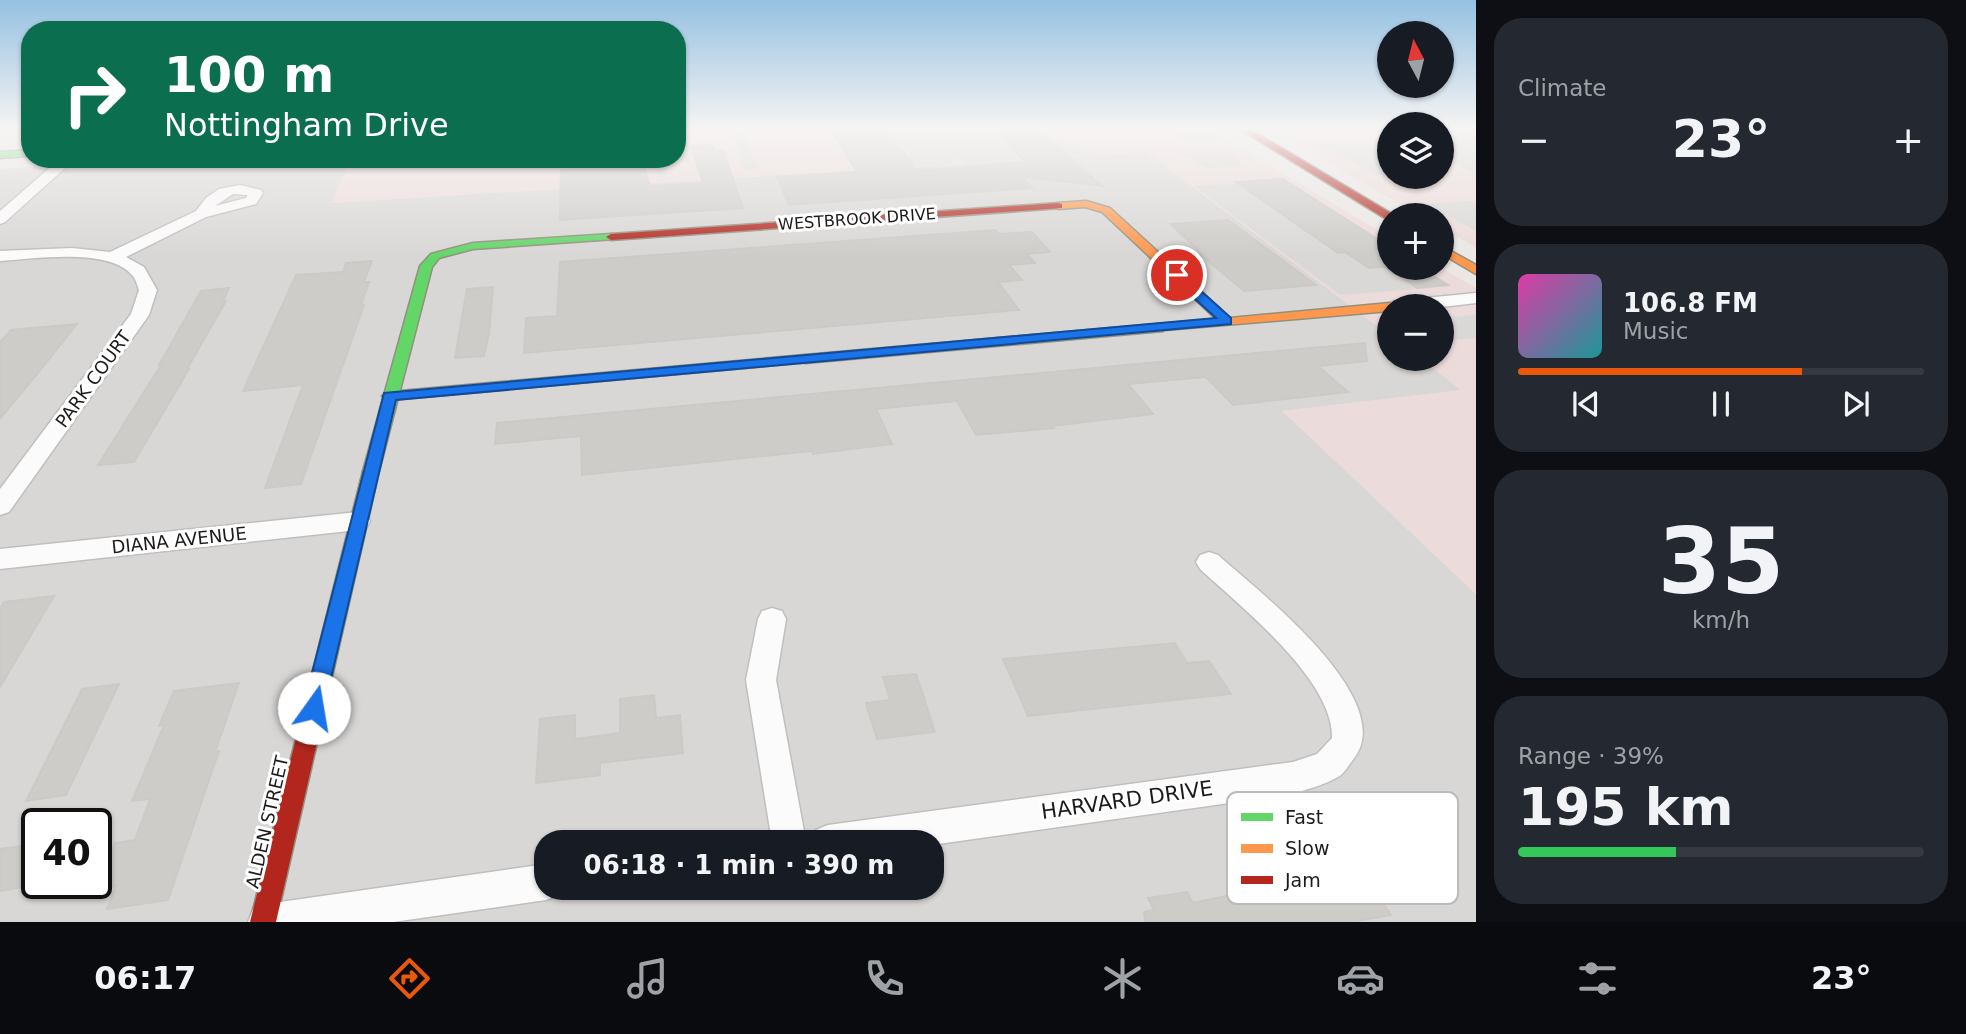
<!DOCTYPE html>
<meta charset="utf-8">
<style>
body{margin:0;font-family:"DejaVu Sans",sans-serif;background:#242831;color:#f1f3f6;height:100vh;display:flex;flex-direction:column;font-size:26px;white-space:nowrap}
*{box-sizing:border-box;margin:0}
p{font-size:23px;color:#9ea1a6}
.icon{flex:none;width:38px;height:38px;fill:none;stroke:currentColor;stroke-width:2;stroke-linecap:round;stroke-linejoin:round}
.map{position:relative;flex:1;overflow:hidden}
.drawer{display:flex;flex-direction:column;gap:18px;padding:18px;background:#0d0f14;width:490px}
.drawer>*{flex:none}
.hud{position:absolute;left:21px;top:21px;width:665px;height:147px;border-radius:28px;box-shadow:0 2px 5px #0004;background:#0b6e4f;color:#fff;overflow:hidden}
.needle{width:46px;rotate:353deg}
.fabs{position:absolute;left:1377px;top:21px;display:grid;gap:14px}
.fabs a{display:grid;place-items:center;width:77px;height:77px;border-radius:50%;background:#171b24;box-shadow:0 2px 5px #0004;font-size:35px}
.speed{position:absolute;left:21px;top:808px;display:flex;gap:14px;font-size:35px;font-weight:700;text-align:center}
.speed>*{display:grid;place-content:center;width:91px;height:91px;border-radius:50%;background:#171b24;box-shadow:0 2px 5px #0004;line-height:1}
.speed .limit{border:4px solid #111;border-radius:10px;background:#fff;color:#111}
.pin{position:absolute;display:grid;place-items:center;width:60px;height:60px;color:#fff;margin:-30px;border:4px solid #fff;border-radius:50%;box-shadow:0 2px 7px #0007}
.me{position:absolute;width:77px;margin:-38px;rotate:13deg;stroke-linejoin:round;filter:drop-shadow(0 0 5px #0008)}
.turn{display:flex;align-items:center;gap:24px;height:147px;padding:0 28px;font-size:32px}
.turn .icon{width:91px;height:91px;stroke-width:2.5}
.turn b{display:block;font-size:49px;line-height:60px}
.big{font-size:52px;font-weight:800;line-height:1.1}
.drawer .widget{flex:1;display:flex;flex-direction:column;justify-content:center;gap:10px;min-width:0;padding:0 24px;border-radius:28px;background:#242831}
.drawer .dial{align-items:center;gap:0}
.dial b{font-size:91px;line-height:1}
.song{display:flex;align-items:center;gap:21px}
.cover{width:84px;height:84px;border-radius:10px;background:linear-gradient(135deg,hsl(320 70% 55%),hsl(180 70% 35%))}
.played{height:7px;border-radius:4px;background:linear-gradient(90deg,#ea580c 70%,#363941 70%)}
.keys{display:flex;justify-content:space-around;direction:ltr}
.heat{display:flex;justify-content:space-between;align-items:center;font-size:38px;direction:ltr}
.charge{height:10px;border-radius:5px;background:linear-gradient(90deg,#34c759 39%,#363941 0)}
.trip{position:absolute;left:534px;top:830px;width:410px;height:70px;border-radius:28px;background:#171b24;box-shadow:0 2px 5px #0004;font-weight:800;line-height:70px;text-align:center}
.tab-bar{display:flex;height:112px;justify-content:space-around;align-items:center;background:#090b0e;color:#9ea1a6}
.tab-bar .icon{width:49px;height:49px}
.tab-bar .current{color:#ea580c}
.tab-bar b{font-size:32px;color:#f1f3f6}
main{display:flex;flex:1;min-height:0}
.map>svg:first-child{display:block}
.residential{fill:#d9d7d5;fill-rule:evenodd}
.commercial{fill:#ebdbda}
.parking{fill:#dad8d7}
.building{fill:#ceccc9;stroke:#cdc9c6;stroke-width:2}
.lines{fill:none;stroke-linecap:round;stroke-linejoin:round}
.street-casing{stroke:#c1bfbe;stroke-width:3}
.fast-casing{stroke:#91917e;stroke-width:3}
.slow-casing{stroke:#91917e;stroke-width:3}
.jam-casing{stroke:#91917e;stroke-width:3}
.street{fill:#fcfbfb;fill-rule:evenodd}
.fast{fill:#63d668;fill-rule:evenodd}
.slow{fill:#ff974d;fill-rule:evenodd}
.jam{fill:#b3261e;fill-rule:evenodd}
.route{fill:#1a73e8;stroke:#114b97;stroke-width:2}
.labels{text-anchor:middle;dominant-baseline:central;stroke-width:6;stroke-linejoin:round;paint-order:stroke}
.far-street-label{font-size:16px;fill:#1b1b1b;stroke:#fff}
.street-label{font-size:18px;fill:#1b1b1b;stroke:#fff}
.near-street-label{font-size:21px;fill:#1b1b1b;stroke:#fff}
.key{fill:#fff;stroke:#bbb;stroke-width:2}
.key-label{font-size:19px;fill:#1b1b1b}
</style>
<main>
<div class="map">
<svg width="1476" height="922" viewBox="0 0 1476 922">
<rect width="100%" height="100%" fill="#eae7e4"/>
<!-- residential -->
<path class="residential" d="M1147,152L1389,335L1390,359H1421L1463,390L1283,411L1476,594V922H0V169L167,159H351L332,203ZM37,824H96V884H37ZM546,842H931V887H546Z"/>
<!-- commercial -->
<g class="commercial">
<path d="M716,128H1207L1389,237L1390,268H1441L1476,288V594L1282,411L1461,390L1421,359H1442V306H1390L1389,335L1147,152L331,203L351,159H677V130Z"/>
<path d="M1268,128H1389L1390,177H1442V128H1476V248L1442,228V215H1419Z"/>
</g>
<!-- parking -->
<g class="parking">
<path d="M888,128H989L1004,143L1066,140L1096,155L964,163L959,159L951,160L954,164L900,167L894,158L911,157Z"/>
<path d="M1166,128H1204L1224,140L1187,143Z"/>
<path d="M738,129L742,131L757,168L746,171L731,131Z"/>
<path d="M1476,132V174L1442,157V134Z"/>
<path d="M677,135H683L690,161L688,163L665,161L668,175L657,178L653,159H677Z"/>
<path d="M1364,141L1389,155L1390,177H1406L1381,179L1346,157L1314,145Z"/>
<path d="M1227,151L1243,166L1208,168L1179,153Z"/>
<path d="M1245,182L1338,253L1345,252L1369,268L1384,267L1415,289L1340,295L1194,186Z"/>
<path d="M1470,201L1476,204V231L1427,204Z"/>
<path d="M1476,315V338L1442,341V318Z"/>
</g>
<!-- building -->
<g class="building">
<path d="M829,128H885L916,169L928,170L1026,162L992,128H1036L1102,186L1022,177L1032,188L789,205L777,177L857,172Z"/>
<path d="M713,145L715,151L723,150L743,208L560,220L561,159H601L602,162L642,159L650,186L703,183L691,146Z"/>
<path d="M1283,179L1390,247V266L1369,268L1345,252L1338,253L1236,182Z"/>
<path d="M1228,220L1316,285L1244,291L1200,254H1202L1171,224Z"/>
<path d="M995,230L999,234L1032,232L1050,252L1027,254L1035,263L1009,265L1022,280L998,282L1019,310L524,353L526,318L557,316L560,262Z"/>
<path d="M372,261L364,282H369L361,305H364L301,484L265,488L303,385L243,391L296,275L343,272L346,263Z"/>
<path d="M1386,268H1421L1448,285L1417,288Z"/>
<path d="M493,287L489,334L484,356L455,358L467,289Z"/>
<path d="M229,288L223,301H226L187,369H189L134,462L98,465L161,365H159L201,291Z"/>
<path d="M77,324L38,373L0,419V342L11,330Z"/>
<path d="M1365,343L1367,361L1318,366L1348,392L1233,405L1206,377L1128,384L1153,414L1052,426L1054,428L976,435L957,401L876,409L892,444L813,454L812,451L582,475L581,436L495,444L497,423Z"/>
<path d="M54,596L0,687V609L4,602Z"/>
<path d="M1175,643L1187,663L1209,661L1231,694L1028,716L1003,659Z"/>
<path d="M916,674L935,732L877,739L866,703L890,700L883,677Z"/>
<path d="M239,683L215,752L219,751L168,900L107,909L116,886L96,889L115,843L135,840L150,799L132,801L164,725L159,726L174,691Z"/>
<path d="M119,684L66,795L26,801L82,689Z"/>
<path d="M654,695L656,718L680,715L683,753L600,763V775L536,783L540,719L575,715V739L620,733V699Z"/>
<path d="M37,844V859L24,887L0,891V849Z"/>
<path d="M1358,867L1391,915L1351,922H1145L1144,912L1154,910L1148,898L1187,892L1193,903L1240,893L1235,885Z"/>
</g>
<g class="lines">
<!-- street casing -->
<g class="street-casing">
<g id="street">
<path d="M60,159H75L5,222L0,224V211Z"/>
<path d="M240,185L261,190L263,193L256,204L206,217L126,257L144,267L157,290L149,315L9,512L0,515V489L131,314L139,290C137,285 136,279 132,275C108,247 33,259 0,261V251L72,248L110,252L196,211L206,198L219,189ZM233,194L248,195L246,198L215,206Z"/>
<path d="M1476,293V303L1442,307L1390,306V310L1385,306L1394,301Z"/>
<path d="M358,512L367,515L370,521L367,527L358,530L0,569V549Z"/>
<path d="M1209,552L1218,555C1258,591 1403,702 1352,761C1348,766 1344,774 1338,777C1325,785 1307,789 1293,794L931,845V842H811L816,830L828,825L1293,762L1317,754L1332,738C1334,680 1240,606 1200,569L1196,562L1200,555Z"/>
<path d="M772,608L782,611L786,619L776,680L806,842H772L746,680L758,619L762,611Z"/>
<path d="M546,864V887H562L559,895L546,900L393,922H248L253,909L266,904Z"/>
</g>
</g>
<!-- fast casing -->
<g class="fast-casing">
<g id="fast">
<path d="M30,150V156L0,158V152Z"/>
<path d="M611,234L615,235V239L473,249L439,258L432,267L379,471L371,476L365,475L363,471L420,266L431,254L473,243Z"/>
<path d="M1158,324L1164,328L1163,331L805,363L798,359L805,355Z"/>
</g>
</g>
<!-- slow casing -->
<g class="slow-casing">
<g id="slow">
<path d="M1086,201L1110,208L1230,318L1390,303L1396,306H1390V311L1153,331L1152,328L1158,324L1216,319L1102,212L1085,207L1058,209L1053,206L1058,203Z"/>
<path d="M1442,246L1476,265V274L1442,254Z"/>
<path d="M805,355L810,356L812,359L810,362L389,400L382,396L389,392Z"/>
</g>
</g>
<!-- jam casing -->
<g class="jam-casing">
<g id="jam">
<path d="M1238,128H1248L1394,215H1390V220L1386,219Z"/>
<path d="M1058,203L1062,204V208L611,240L606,237L611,234Z"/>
<path d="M371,466L379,471L276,922H250L363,471Z"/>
</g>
</g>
<!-- street -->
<use href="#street" class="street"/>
<!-- fast -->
<use href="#fast" class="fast"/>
<!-- slow -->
<use href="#slow" class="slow"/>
<!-- jam -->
<use href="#jam" class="jam"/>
</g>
<!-- sky -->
<linearGradient id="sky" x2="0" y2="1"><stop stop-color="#95c1e2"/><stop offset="0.5" stop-color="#f6f4f3"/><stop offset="1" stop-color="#f6f4f3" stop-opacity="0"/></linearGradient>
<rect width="1476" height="257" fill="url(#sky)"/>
<!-- route -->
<path class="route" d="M1172,273H1181L1231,318V324L396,400L324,708L321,715L314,718L306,715L303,708L384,393L1216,318L1172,278Z"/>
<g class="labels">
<!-- far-street labels -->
<g class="far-street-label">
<text transform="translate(857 219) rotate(-4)">WESTBROOK DRIVE</text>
</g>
<!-- street labels -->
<g class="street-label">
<text transform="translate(93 379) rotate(-54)">PARK COURT</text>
<text transform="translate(179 540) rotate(-6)">DIANA AVENUE</text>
<text transform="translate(267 822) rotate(-77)">ALDEN STREET</text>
</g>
<!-- near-street labels -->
<g class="near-street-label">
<text transform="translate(1127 800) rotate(-8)">HARVARD DRIVE</text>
</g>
</g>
<!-- legend -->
<rect x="1227" y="792" width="231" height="112" rx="10" class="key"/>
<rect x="1241" y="813" width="32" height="8" fill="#63d668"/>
<rect x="1241" y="844" width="32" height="9" fill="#ff974d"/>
<rect x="1241" y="876" width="32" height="8" fill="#b3261e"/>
<g class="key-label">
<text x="1285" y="824">Fast</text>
<text x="1285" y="855">Slow</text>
<text x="1285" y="887">Jam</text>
</g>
</svg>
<div class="fabs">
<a><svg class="needle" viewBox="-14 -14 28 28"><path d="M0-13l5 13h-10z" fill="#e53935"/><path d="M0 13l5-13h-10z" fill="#9ea1a6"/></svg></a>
<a><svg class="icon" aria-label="layers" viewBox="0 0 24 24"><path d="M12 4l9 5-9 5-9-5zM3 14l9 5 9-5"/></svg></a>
<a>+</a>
<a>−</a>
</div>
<div class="speed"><div class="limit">40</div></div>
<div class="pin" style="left:1177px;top:275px;background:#d93025"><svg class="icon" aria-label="arrive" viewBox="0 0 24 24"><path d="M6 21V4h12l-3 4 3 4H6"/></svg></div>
<svg class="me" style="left:314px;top:708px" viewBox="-20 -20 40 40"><circle r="19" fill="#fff"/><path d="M0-13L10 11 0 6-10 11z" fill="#1a73e8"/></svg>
<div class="trip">06:18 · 1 min · 390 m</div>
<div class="hud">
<div class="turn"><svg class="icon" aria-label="right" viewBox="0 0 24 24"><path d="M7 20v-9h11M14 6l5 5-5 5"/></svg><div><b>100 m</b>Nottingham Drive</div></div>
</div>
</div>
<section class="drawer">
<div class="widget"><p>Climate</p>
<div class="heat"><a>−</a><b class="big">23°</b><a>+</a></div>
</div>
<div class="widget">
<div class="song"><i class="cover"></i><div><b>106.8 FM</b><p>Music</p></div></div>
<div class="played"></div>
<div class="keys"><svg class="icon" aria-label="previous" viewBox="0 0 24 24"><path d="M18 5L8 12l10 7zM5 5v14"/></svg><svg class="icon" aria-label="pause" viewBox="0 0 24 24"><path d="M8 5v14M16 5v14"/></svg><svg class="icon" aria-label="next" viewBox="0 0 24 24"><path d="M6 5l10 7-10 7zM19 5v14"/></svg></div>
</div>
<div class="widget dial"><b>35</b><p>km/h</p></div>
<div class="widget"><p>Range · 39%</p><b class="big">195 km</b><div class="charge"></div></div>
</section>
</main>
<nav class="tab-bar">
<b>06:17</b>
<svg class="icon current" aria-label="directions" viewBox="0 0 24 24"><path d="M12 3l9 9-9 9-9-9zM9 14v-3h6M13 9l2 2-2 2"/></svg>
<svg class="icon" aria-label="music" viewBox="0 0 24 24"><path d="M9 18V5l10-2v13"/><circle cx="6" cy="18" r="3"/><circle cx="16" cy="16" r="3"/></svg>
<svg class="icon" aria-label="phone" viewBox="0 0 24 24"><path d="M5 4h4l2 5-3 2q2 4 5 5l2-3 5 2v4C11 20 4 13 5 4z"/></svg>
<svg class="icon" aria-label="climate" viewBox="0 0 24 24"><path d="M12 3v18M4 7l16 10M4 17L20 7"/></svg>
<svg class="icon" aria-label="car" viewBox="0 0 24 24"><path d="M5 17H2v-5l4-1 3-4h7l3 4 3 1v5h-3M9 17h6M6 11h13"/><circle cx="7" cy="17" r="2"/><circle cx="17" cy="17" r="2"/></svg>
<svg class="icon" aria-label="filters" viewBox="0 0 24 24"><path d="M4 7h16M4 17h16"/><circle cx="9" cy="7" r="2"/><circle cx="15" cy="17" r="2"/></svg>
<b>23°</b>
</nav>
